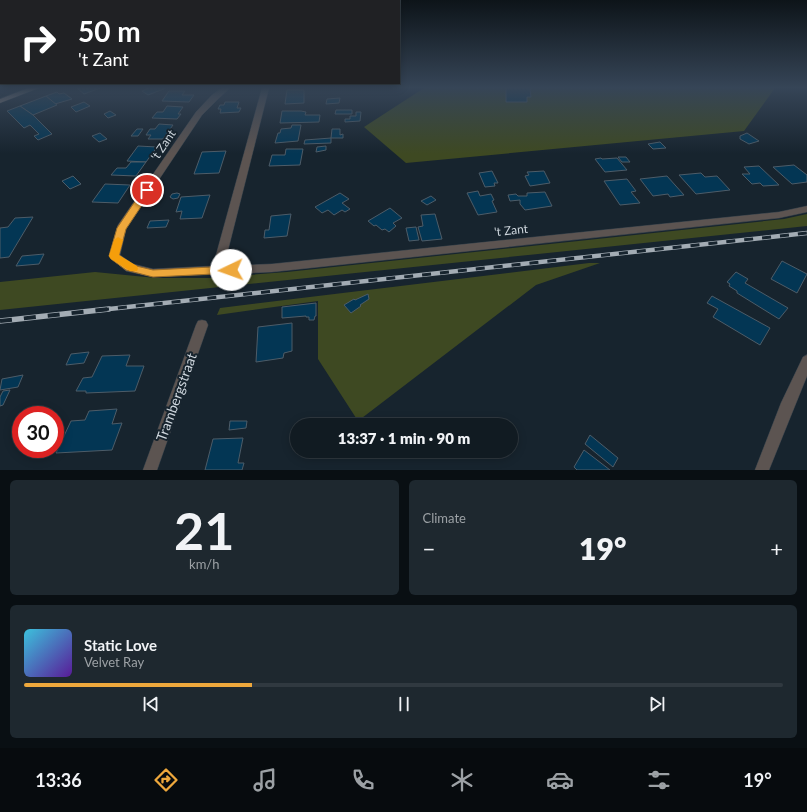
<!DOCTYPE html>
<meta charset="utf-8">
<style>
body{margin:0;font-family:Lato,sans-serif;background:#1e282f;color:#f1f3f6;height:100vh;display:flex;flex-direction:column;font-size:15px;white-space:nowrap}
*{box-sizing:border-box;margin:0}
p{font-size:13px;color:#9ca1a5}
.icon{flex:none;width:22px;height:22px;fill:none;stroke:currentColor;stroke-width:2;stroke-linecap:round;stroke-linejoin:round}
.map{position:relative;height:470px;overflow:hidden}
.panel{display:flex;flex-direction:column;gap:10px;padding:10px;background:#090f13;flex:1}
.panel>*{flex:none}
.top-card{position:absolute;left:0px;top:0px;width:400px;height:84px;box-shadow:0 2px 10px #0003,0 0 0 1px #303940;background:#202124;color:#fff;overflow:hidden}
.speed{position:absolute;left:12px;top:406px;display:flex;gap:8px;font-size:20px;font-weight:700;text-align:center}
.speed>*{display:grid;place-content:center;width:52px;height:52px;border-radius:50%;background:#111b22;box-shadow:0 2px 10px #0003,0 0 0 1px #303940;line-height:1}
.speed .limit{border:6px solid #d22;background:#fff;color:#111}
.pin{position:absolute;display:grid;place-items:center;width:34px;height:34px;color:#fff;margin:-17px;border:2px solid #fff;border-radius:50%;box-shadow:0 1px 4px #0007}
.me{position:absolute;width:44px;margin:-22px;rotate:267deg;stroke-linejoin:round;filter:drop-shadow(0 0 3px #0008)}
.turn{display:flex;align-items:center;gap:14px;height:84px;padding:0 12px;font-size:18px}
.turn .icon{width:52px;height:52px;stroke-width:2.5}
.turn b{display:block;font-size:28px;line-height:34px}
.big{font-size:30px;font-weight:800;line-height:1.1}
.panel .widget{flex:1;display:flex;flex-direction:column;justify-content:center;gap:6px;min-width:0;padding:0 14px;border-radius:6px;background:#1e282f}
.panel .dial{align-items:center;gap:0}
.dial b{font-size:52px;line-height:1}
.song{display:flex;align-items:center;gap:12px}
.cover{width:48px;height:48px;border-radius:6px;background:linear-gradient(135deg,hsl(190 70% 55%),hsl(270 70% 35%))}
.played{height:4px;border-radius:2px;background:linear-gradient(90deg,#eea83c 30%,#303940 30%)}
.keys{display:flex;justify-content:space-around;direction:ltr}
.heat{display:flex;justify-content:space-between;align-items:center;font-size:22px;direction:ltr}
.panel .tiles{flex:1;display:grid;gap:10px;grid-template-columns:1fr 1fr}
.widget:last-child{grid-column:span 2}
.trip{position:absolute;left:290px;top:418px;width:228px;height:40px;border-radius:20px;background:#111b22;box-shadow:0 2px 10px #0003,0 0 0 1px #303940;font-weight:800;line-height:40px;text-align:center}
.dock{display:flex;height:64px;justify-content:space-around;align-items:center;background:#070b0e;color:#9ca1a5}
.dock .icon{width:28px;height:28px}
.dock .on{color:#eea83c}
.dock b{font-size:18px;color:#f1f3f6}
.map>svg:first-child{display:block}
.green{fill:#3e4922}
.building{fill:#033654;stroke:#4d5c68}
.lines{fill:none;stroke-linecap:round;stroke-linejoin:round}
.minor-casing{stroke:#34404a;stroke-width:1}
.primary-casing{stroke:#34404a;stroke-width:1}
.minor{fill:#5c5451;fill-rule:evenodd}
.primary{fill:#96867e;fill-rule:evenodd}
.rail-far1-casing{stroke:#a3acb4;stroke-width:4.5}
.rail-casing{stroke:#a3acb4;stroke-width:5.5}
.rail-far1{stroke:#17242e;stroke-width:3;stroke-dasharray:9;stroke-linecap:butt}
.rail{stroke:#17242e;stroke-width:4;stroke-dasharray:12;stroke-linecap:butt}
.route{fill:#eea83c;stroke:#9b6d27}
.slow{fill:#f59e0b}
.labels{text-anchor:middle;dominant-baseline:central;stroke-width:4;stroke-linejoin:round;paint-order:stroke}
.street-label{font-size:12px;fill:#ced6dd;stroke:#17242e}
.near-street-label{font-size:14px;fill:#ced6dd;stroke:#17242e}
</style>
<div class="map">
<svg width="807" height="470" viewBox="0 0 807 470">
<rect width="100%" height="100%" fill="#17242e"/>
<!-- green -->
<g class="green">
<path d="M424,88H775L744,131L406,163L364,127Z"/>
<path d="M807,214V226L0,310V282L95,272L156,278H209L287,272L784,219Z"/>
<path d="M589,263H600L536,285L358,421L318,359V301L217,315L220,308Z"/>
</g>
<!-- building -->
<g class="building">
<path d="M77,88H100L84,94Z"/>
<path d="M149,88H166L148,95L142,91Z"/>
<path d="M506,88H530L531,97H527V102H506Z"/>
<path d="M287,90H304V103L285,104Z"/>
<path d="M169,91H185L182,95H194L189,102L162,101Z"/>
<path d="M57,92L59,94L64,93L72,99L55,104L46,96Z"/>
<path d="M46,96L57,105L33,115L20,106Z"/>
<path d="M340,98L339,103L326,104L327,99Z"/>
<path d="M84,102L90,106L76,112L71,107Z"/>
<path d="M225,102H239L237,108H241L239,112L220,113L221,109H218L220,105H224Z"/>
<path d="M20,106L33,115L52,134L38,140L34,136L39,134L30,125L24,128L7,111Z"/>
<path d="M167,106L183,107L178,114H181L177,119L152,118L157,112H163Z"/>
<path d="M336,110H352V114H335Z"/>
<path d="M110,111L116,115L108,118L104,114Z"/>
<path d="M282,111H301L306,112L305,115H320L319,122L280,123Z"/>
<path d="M356,112H361L360,121L345,122V119H350V116H356Z"/>
<path d="M159,124L173,125L163,139H148L151,135H146L150,129H155Z"/>
<path d="M292,125H301L298,141L275,143L278,133H280L281,129L291,128Z"/>
<path d="M137,129H143L138,136H131Z"/>
<path d="M332,129H340V135L343,134V138H331V143L304,144L305,140L331,138Z"/>
<path d="M100,133L107,139L99,142L92,136Z"/>
<path d="M747,133L759,141L749,144L740,139V136Z"/>
<path d="M660,142L666,148L653,149L648,144Z"/>
<path d="M138,146L157,147L146,162L127,161Z"/>
<path d="M326,146V150L316,152L317,147Z"/>
<path d="M286,149H303L300,165L269,166L272,155H285Z"/>
<path d="M226,151L219,173L194,174L202,152Z"/>
<path d="M618,157H626L630,162H622Z"/>
<path d="M601,158L602,159L617,158L627,170L605,172L595,159Z"/>
<path d="M131,162H146L136,176L111,175L117,168H126Z"/>
<path d="M794,165L807,175V182L792,184L773,167Z"/>
<path d="M759,166L779,185L763,186L760,183L752,184L742,174H750L744,167Z"/>
<path d="M492,171L498,183H494L495,186L485,187L479,173Z"/>
<path d="M544,171L550,183L530,186L525,176L529,175L527,172Z"/>
<path d="M701,173L705,177L717,176L730,190L696,194L679,175Z"/>
<path d="M73,176L81,184L70,189L62,181Z"/>
<path d="M667,176L684,195L670,197L668,194L653,196L640,179Z"/>
<path d="M627,179L636,191L631,192L640,203L620,205L604,181Z"/>
<path d="M105,184L130,185L118,203L92,202Z"/>
<path d="M478,191L480,196L491,194L494,200L492,201L497,212L478,215L467,193Z"/>
<path d="M545,192L552,206L525,210L520,204V200L510,201L508,195L516,194L518,196H527V193Z"/>
<path d="M177,193L180,194L178,198L173,199L170,197L172,194Z"/>
<path d="M340,193L349,199L342,203L350,209L345,212L342,210L334,215L328,210L322,213L315,207Z"/>
<path d="M210,195L202,218L180,219L182,211L176,212L181,197Z"/>
<path d="M431,196L436,200L427,205L421,201Z"/>
<path d="M390,208L402,218L393,223L396,226L389,232L385,229L382,230L376,225L374,226L368,221Z"/>
<path d="M291,214L287,236L264,238L265,230H269L271,216Z"/>
<path d="M435,214L442,239L422,241L418,227L423,226L421,215Z"/>
<path d="M33,217L9,257L0,258V228L8,227L15,218Z"/>
<path d="M169,220L166,227L147,228L150,221Z"/>
<path d="M416,227L419,240L409,241L406,228Z"/>
<path d="M44,254L39,264L16,266L22,256Z"/>
<path d="M782,261L807,274L797,293L771,279Z"/>
<path d="M736,272L748,279L745,283L788,308L779,319L737,293V291L729,286L730,284L727,282Z"/>
<path d="M368,294L369,299L360,305L361,306L351,313L344,305L354,299L355,300Z"/>
<path d="M712,296L770,328L760,345L713,317L718,309L707,303Z"/>
<path d="M316,303V316H315L314,320H309V317H306V316L282,318V307Z"/>
<path d="M292,323V351L284,353L283,358L256,362L258,327Z"/>
<path d="M89,352L84,363L66,365L71,354Z"/>
<path d="M130,355L126,366H144L135,391L86,393V391H76L83,378L92,377L102,356Z"/>
<path d="M23,375L18,387L0,390L2,379Z"/>
<path d="M10,390L3,405L0,406V397L3,391Z"/>
<path d="M117,409L112,424L122,423L112,450L56,453L71,421L85,420L89,411Z"/>
<path d="M230,421H247L246,428L229,430Z"/>
<path d="M590,435L618,458L613,467L585,444Z"/>
<path d="M243,438L238,463H244L242,470H205L213,439Z"/>
<path d="M584,450L610,470H577L574,467Z"/>
</g>
<g class="lines">
<!-- minor casing -->
<g class="minor-casing">
<g id="minor">
<path d="M222,88H230L218,99L202,115L126,229L120,255L133,264L153,269L213,266L262,88H269L224,266L272,264L779,212L807,206V212L779,218L272,272L153,277L126,271L109,256L118,225L196,112L212,95Z"/>
<path d="M202,320L206,321L208,325L157,470H143L196,325L198,321Z"/>
<path d="M807,355V376L769,470H755L781,403L803,357Z"/>
</g>
</g>
<!-- primary casing -->
<g class="primary-casing">
<path id="primary" d="M28,88H39L0,103V99Z"/>
</g>
<!-- minor -->
<use href="#minor" class="minor"/>
<!-- primary -->
<use href="#primary" class="primary"/>
<!-- rail-far1 casing -->
<g class="rail-far1-casing">
<path id="rail-far1" d="M100,310L807,233"/>
</g>
<!-- rail casing -->
<g class="rail-casing">
<path id="rail" d="M0,321L109,309"/>
</g>
<!-- rail-far1 -->
<use href="#rail-far1" class="rail-far1"/>
<!-- rail -->
<use href="#rail" class="rail"/>
</g>
<!-- sky -->
<linearGradient id="sky" x2="0" y2="1"><stop stop-color="#0d1419"/><stop offset="0.57" stop-color="#364557"/><stop offset="1" stop-color="#364557" stop-opacity="0"/></linearGradient>
<rect width="807" height="154" fill="url(#sky)"/>
<!-- route -->
<path class="route" d="M144,188H147L152,190L126,229L119,255L132,265L153,270L231,266L234,268L236,270L234,273L153,277L126,270L111,259L109,256L117,228Z"/>
<!-- slow -->
<path class="slow" d="M118,237L123,240L119,255L137,266L138,269L137,271H130L111,259L109,256L114,240Z"/>
<g class="labels">
<!-- street labels -->
<g class="street-label">
<text transform="translate(163 145) rotate(-56)">'t Zant</text>
<text transform="translate(511 230) rotate(-6)">'t Zant</text>
</g>
<!-- near-street labels -->
<g class="near-street-label">
<text transform="translate(176 397) rotate(-70)">Trambergstraat</text>
</g>
</g>
</svg>
<div class="speed"><div class="limit">30</div></div>
<div class="pin" style="left:147px;top:190px;background:#d93025"><svg class="icon" aria-label="arrive" viewBox="0 0 24 24"><path d="M6 21V4h12l-3 4 3 4H6"/></svg></div>
<svg class="me" style="left:231px;top:270px" viewBox="-20 -20 40 40"><circle r="19" fill="#fff"/><path d="M0-13L10 11 0 6-10 11z" fill="#eea83c"/></svg>
<div class="trip">13:37 · 1 min · 90 m</div>
<div class="top-card">
<div class="turn"><svg class="icon" aria-label="right" viewBox="0 0 24 24"><path d="M7 20v-9h11M14 6l5 5-5 5"/></svg><div><b>50 m</b>'t Zant</div></div>
</div>
</div>
<section class="panel">
<div class="tiles">
<div class="widget dial"><b>21</b><p>km/h</p></div>
<div class="widget"><p>Climate</p>
<div class="heat"><a>−</a><b class="big">19°</b><a>+</a></div>
</div>
<div class="widget">
<div class="song"><i class="cover"></i><div><b>Static Love</b><p>Velvet Ray</p></div></div>
<div class="played"></div>
<div class="keys"><svg class="icon" aria-label="previous" viewBox="0 0 24 24"><path d="M18 5L8 12l10 7zM5 5v14"/></svg><svg class="icon" aria-label="pause" viewBox="0 0 24 24"><path d="M8 5v14M16 5v14"/></svg><svg class="icon" aria-label="next" viewBox="0 0 24 24"><path d="M6 5l10 7-10 7zM19 5v14"/></svg></div>
</div>
</div>
</section>
<nav class="dock">
<b>13:36</b>
<svg class="icon on" aria-label="directions" viewBox="0 0 24 24"><path d="M12 3l9 9-9 9-9-9zM9 14v-3h6M13 9l2 2-2 2"/></svg>
<svg class="icon" aria-label="music" viewBox="0 0 24 24"><path d="M9 18V5l10-2v13"/><circle cx="6" cy="18" r="3"/><circle cx="16" cy="16" r="3"/></svg>
<svg class="icon" aria-label="phone" viewBox="0 0 24 24"><path d="M5 4h4l2 5-3 2q2 4 5 5l2-3 5 2v4C11 20 4 13 5 4z"/></svg>
<svg class="icon" aria-label="climate" viewBox="0 0 24 24"><path d="M12 3v18M4 7l16 10M4 17L20 7"/></svg>
<svg class="icon" aria-label="car" viewBox="0 0 24 24"><path d="M5 17H2v-5l4-1 3-4h7l3 4 3 1v5h-3M9 17h6M6 11h13"/><circle cx="7" cy="17" r="2"/><circle cx="17" cy="17" r="2"/></svg>
<svg class="icon" aria-label="filters" viewBox="0 0 24 24"><path d="M4 7h16M4 17h16"/><circle cx="9" cy="7" r="2"/><circle cx="15" cy="17" r="2"/></svg>
<b>19°</b>
</nav>
